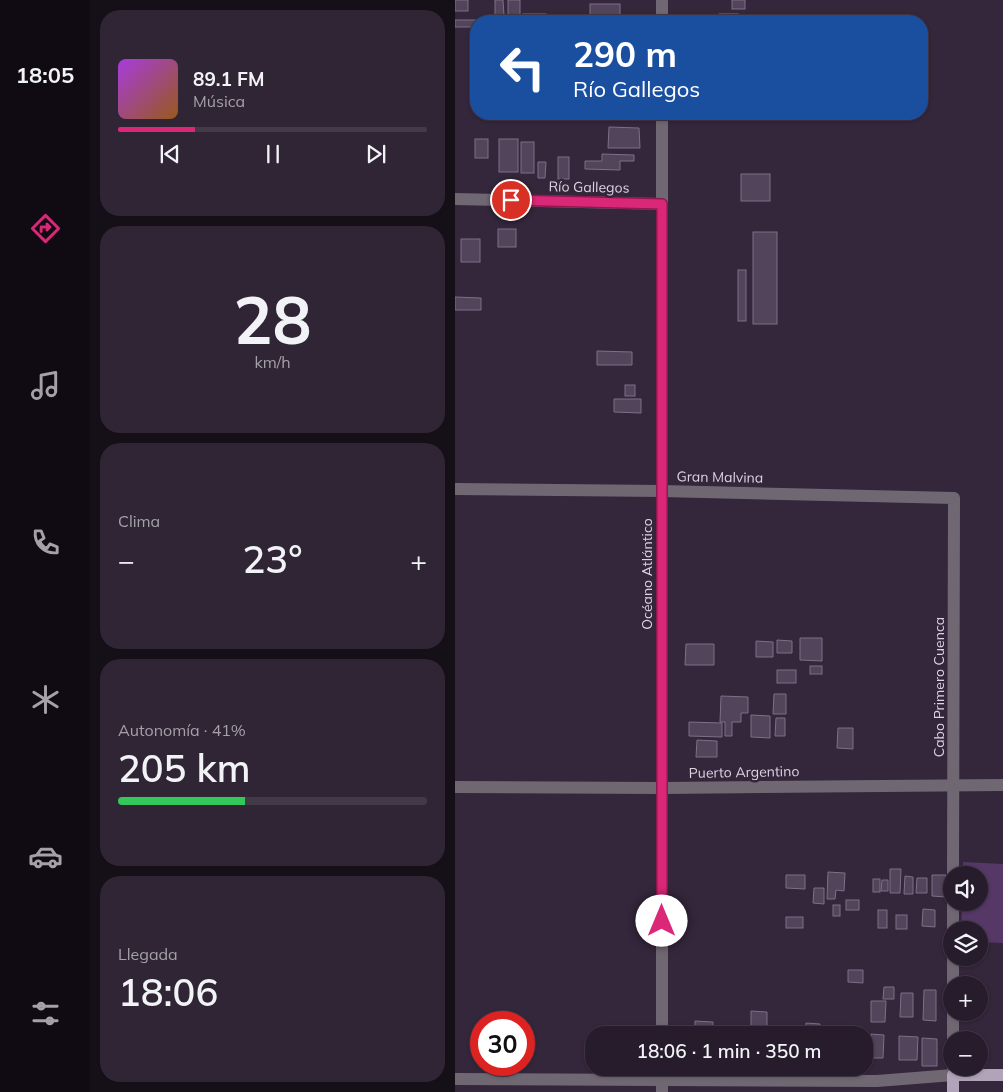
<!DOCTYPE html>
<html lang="es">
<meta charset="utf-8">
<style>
body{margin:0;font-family:Mulish,sans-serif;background:#2f2534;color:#f1f3f6;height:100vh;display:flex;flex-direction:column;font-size:19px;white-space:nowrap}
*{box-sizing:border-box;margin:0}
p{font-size:16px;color:#a4a1a9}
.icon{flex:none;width:28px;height:28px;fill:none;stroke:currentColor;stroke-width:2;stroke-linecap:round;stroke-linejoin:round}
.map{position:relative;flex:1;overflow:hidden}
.sheet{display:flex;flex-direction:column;gap:10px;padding:10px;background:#150f18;width:365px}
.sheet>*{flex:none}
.guide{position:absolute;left:15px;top:15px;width:458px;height:105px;border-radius:20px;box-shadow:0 1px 4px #0004,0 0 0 1px #433a48;background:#1a4fa0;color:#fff;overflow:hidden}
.controls{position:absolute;left:488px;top:866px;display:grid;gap:10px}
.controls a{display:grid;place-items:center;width:45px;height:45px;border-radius:50%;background:#271c2c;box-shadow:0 1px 4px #0004,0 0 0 1px #433a48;font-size:25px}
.speed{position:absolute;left:15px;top:1011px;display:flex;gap:10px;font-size:25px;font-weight:700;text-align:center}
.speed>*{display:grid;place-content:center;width:65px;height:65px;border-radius:50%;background:#271c2c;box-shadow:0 1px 4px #0004,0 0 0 1px #433a48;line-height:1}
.speed .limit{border:8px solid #d22;background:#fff;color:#111}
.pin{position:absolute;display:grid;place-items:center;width:42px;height:42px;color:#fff;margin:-21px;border:2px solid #fff;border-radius:50%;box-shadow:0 1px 5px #0007}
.me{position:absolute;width:55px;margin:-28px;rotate:0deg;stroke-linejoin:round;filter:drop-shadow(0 0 4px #0008)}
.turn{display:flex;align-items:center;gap:18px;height:105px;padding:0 20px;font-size:22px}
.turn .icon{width:65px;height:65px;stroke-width:2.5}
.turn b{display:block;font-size:35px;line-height:42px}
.big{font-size:38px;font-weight:600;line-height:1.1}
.sheet .widget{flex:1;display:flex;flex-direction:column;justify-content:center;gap:8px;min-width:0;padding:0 18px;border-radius:20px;background:#2f2534}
.sheet .dial{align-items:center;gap:0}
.dial b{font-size:65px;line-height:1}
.song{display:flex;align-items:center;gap:15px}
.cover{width:60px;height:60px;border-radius:8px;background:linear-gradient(135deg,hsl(280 70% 55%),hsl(30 70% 35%))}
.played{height:5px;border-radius:2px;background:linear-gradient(90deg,#db2777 25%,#433a48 25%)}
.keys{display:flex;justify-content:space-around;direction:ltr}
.heat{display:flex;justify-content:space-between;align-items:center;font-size:28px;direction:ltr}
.charge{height:8px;border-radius:4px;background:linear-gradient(90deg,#34c759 41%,#433a48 0)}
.trip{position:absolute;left:130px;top:1026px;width:288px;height:50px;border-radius:20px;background:#271c2c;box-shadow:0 1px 4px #0004,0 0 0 1px #433a48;font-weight:600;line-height:50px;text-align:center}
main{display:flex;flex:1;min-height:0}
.tabs{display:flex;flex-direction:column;width:90px;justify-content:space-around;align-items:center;background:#100b12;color:#a4a1a9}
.tabs .icon{width:35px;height:35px}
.tabs .on{color:#db2777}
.tabs b{font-size:22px;color:#f1f3f6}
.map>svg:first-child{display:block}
.green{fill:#563866}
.building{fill:#52445a;stroke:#7f6f87}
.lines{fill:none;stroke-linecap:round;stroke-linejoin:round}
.minor{stroke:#6f6873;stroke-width:12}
.major{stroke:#b1a3b9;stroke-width:12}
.route-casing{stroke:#8e194d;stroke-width:12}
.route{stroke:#db2777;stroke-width:9}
.labels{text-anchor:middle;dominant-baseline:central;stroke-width:5;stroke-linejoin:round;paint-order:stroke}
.street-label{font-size:14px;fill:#dcd3e1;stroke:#34263b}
</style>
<main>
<nav class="tabs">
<b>18:05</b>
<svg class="icon on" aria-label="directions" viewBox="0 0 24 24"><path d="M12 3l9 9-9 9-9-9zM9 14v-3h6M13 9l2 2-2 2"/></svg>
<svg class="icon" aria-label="music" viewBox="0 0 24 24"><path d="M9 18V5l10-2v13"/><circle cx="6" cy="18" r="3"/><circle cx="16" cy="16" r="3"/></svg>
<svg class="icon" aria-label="phone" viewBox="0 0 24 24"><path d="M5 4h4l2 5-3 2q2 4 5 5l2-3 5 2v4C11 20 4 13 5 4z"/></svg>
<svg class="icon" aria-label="climate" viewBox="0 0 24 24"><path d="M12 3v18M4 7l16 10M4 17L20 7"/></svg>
<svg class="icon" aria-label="car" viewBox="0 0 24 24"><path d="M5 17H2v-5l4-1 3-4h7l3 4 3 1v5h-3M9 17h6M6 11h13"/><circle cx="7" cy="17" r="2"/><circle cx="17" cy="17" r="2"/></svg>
<svg class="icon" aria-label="filters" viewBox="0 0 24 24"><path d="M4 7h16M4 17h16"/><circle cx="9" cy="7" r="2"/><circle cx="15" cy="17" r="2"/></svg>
</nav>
<section class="sheet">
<div class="widget">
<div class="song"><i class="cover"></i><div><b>89.1 FM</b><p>Música</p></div></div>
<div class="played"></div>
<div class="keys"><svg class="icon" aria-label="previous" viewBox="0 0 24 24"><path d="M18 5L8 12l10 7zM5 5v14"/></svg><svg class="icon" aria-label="pause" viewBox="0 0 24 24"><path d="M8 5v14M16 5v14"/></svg><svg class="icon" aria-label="next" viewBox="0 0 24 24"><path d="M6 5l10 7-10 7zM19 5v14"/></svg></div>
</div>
<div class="widget dial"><b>28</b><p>km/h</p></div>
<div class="widget"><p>Clima</p>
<div class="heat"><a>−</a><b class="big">23°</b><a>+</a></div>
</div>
<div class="widget"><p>Autonomía · 41%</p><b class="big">205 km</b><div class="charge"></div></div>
<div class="widget"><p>Llegada</p><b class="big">18:06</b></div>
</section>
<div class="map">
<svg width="548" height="1092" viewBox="0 0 548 1092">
<rect width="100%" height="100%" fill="#34263b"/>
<!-- green -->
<path class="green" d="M508,862L548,864V943L524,942V930H506L507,903L524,902V875H508Z"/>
<!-- building -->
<g class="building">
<rect x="0" y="0" width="13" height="11"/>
<path d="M40,0H48L49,15H40Z"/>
<rect x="53" y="0" width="12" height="16"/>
<rect x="277" y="0" width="13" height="9"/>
<rect x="135" y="4" width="30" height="17"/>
<rect x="68" y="14" width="23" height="7"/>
<rect x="264" y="14" width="19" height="6"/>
<path d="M0,20H26V21H21V27H0Z"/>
<rect x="164" y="114" width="13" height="6"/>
<path d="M154,127L184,128L185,148H153Z"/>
<rect x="20" y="139" width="13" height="19"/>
<rect x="44" y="139" width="19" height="33"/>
<rect x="66" y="142" width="13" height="31"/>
<path d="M147,154L179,155V161H165V170L130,169V161H147Z"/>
<rect x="103" y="157" width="11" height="22"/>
<path d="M83,162H91L90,178H83Z"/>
<rect x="286" y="174" width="29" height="27"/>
<rect x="43" y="229" width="18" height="18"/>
<rect x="298" y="232" width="24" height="92"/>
<rect x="6" y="239" width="19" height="23"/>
<rect x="283" y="270" width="8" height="51"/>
<path d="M0,297L26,298V310H0Z"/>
<path d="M142,351L177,352V365H142Z"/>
<rect x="170" y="385" width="10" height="11"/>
<path d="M159,399H186V413L159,412Z"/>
<path d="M345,638H367V661L345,660Z"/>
<path d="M322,640L337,641V653H322Z"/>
<path d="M301,641L318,642V657H301Z"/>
<path d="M231,644H259V665H230Z"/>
<rect x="355" y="666" width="12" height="8"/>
<rect x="322" y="670" width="19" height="13"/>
<path d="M319,694H331V714H318Z"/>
<path d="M266,696L293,697V713H286V722H277V736H270V722H265Z"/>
<path d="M296,715L315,716V738L296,737Z"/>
<path d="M321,718H330V736H320Z"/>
<path d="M234,722L267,723V737L234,736Z"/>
<path d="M383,728H398V749L382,748Z"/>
<path d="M242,740L262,741V757H241Z"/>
<path d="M435,869H446L445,893H435Z"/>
<path d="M373,872L390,873L389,891L381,890L380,899H372Z"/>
<path d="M331,875H350V889L331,888Z"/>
<path d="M477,875H491V897L477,896Z"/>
<path d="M450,876L458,877V894H449Z"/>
<path d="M462,878H472V893H461Z"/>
<rect x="418" y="879" width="7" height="13"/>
<path d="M427,880H433V891H426Z"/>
<path d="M359,888H369V904L358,903Z"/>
<rect x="391" y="900" width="13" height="10"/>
<rect x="378" y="905" width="7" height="11"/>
<path d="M468,909L480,910V927L467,926Z"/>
<rect x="423" y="910" width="9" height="18"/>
<rect x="441" y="915" width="11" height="14"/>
<rect x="331" y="917" width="17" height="11"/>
<path d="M393,970H408V983L393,982Z"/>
<path d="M429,987H439V999H428Z"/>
<path d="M469,990H481V1021L468,1020Z"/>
<path d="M446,993H458V1017H445Z"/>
<path d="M416,1001H431L430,1022H416Z"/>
<path d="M296,1011L312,1012V1035H296Z"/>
<path d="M240,1021L258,1022L257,1035H248V1032H240Z"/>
<path d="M351,1023L365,1024L364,1035H351Z"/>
<path d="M416,1034L429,1035L428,1058H415Z"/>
<path d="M444,1036L463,1037L462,1060H444Z"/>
<path d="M467,1038L482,1039V1066H467Z"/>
</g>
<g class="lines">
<!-- minor -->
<g class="minor">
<path d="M207,21V0"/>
<path d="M207,114V1035"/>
<path d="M0,199L207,204"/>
<path d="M0,489L207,491L499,498L498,875"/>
<path d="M0,787L207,788L548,785"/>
<path d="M498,902V930"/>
<path d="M498,958V985"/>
<path d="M498,1040V1012"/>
<path d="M207,1068V1092"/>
<path d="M0,1079L422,1081L498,1075V1068"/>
</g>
<!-- major -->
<path class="major" d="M498,1092V1075H548"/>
</g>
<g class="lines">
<!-- route casing -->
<g class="route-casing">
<path id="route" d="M56,200L207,204V921"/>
</g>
<!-- route -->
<use href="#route" class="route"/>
</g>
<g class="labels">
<!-- street labels -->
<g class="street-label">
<text transform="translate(134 187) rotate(1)">Río Gallegos</text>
<text transform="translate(265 477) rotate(1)">Gran Malvina</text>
<text transform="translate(192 574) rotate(-90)">Océano Atlántico</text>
<text transform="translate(484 687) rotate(-90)">Cabo Primero Cuenca</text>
<text transform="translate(289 772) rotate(-1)">Puerto Argentino</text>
</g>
</g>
</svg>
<div class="controls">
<a><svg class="icon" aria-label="sound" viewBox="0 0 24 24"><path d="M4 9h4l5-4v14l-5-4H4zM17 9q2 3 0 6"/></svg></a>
<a><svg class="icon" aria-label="layers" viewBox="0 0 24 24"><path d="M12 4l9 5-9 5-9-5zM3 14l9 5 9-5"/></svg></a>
<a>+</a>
<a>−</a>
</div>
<div class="speed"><div class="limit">30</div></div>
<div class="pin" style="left:56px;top:200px;background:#d93025"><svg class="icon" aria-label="arrive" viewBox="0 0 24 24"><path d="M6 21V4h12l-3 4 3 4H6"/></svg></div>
<svg class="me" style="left:207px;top:921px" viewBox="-20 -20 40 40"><circle r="19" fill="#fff"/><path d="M0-13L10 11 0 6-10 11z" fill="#db2777"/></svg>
<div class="trip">18:06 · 1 min · 350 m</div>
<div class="guide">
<div class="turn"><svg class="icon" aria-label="left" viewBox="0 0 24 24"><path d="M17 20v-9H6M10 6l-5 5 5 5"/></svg><div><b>290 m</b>Río Gallegos</div></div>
</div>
</div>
</main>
